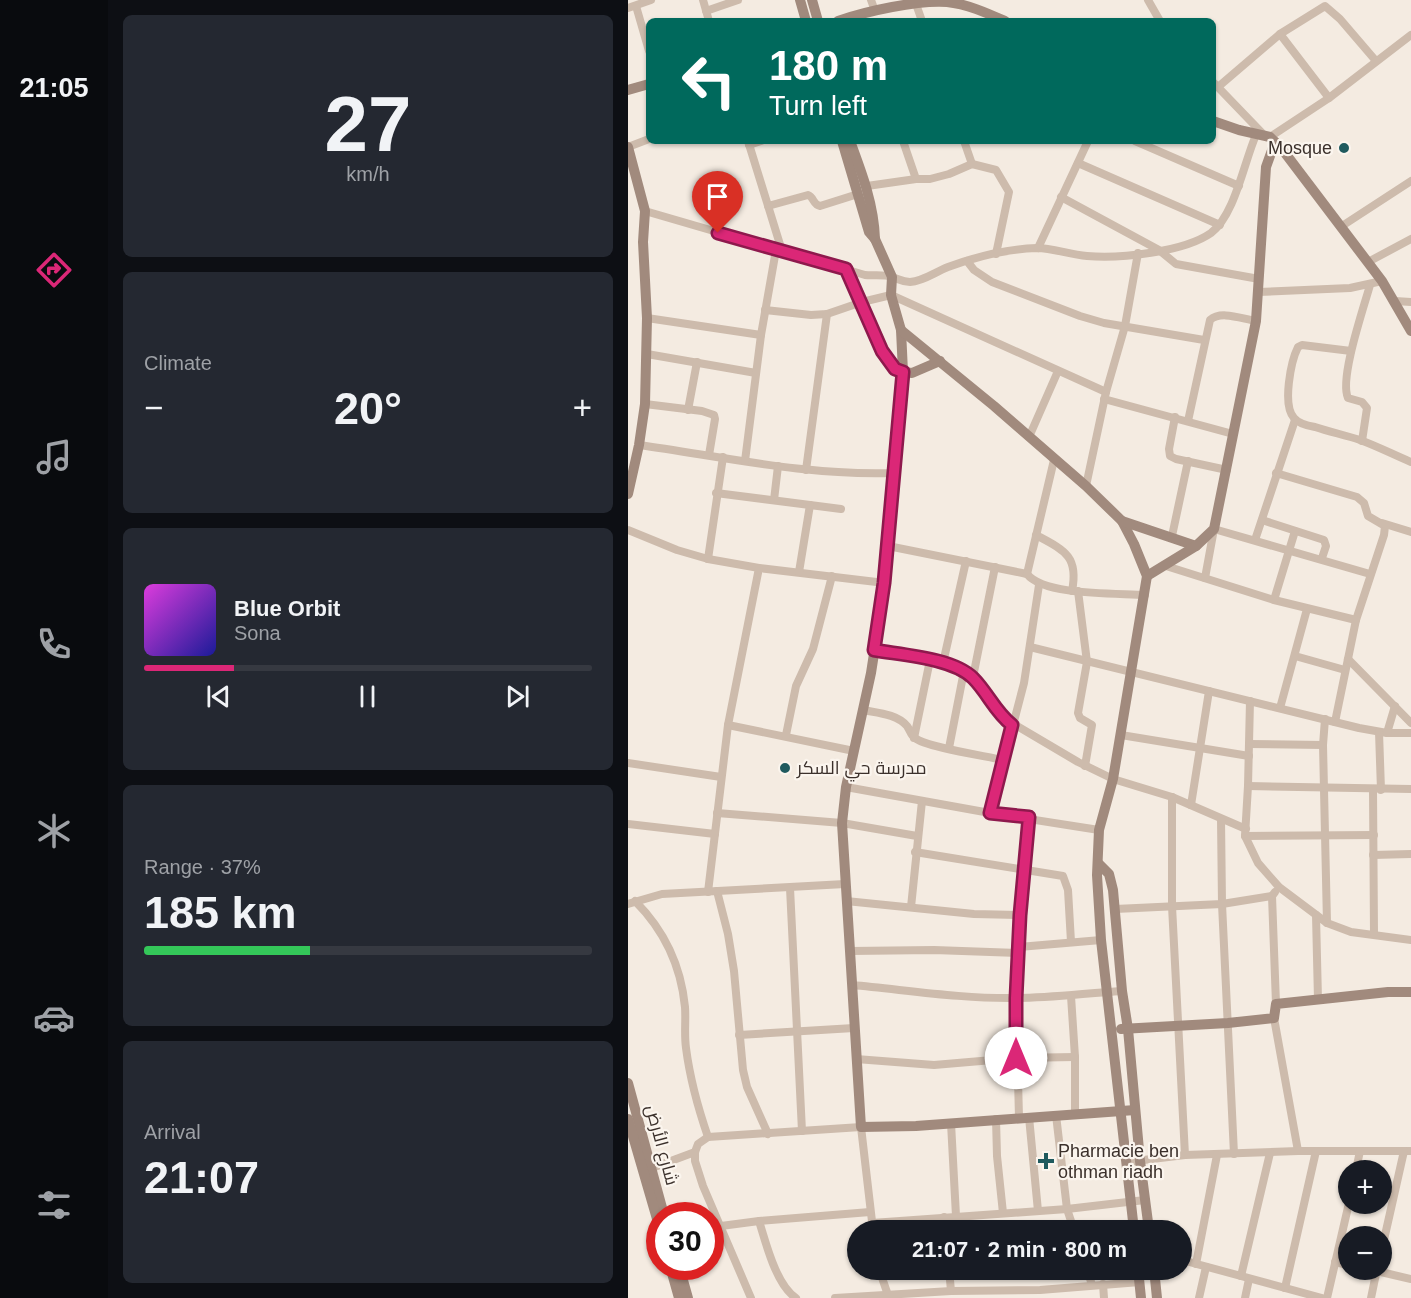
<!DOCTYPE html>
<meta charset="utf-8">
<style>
body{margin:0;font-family:Arial,Cairo,sans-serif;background:#242831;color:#f1f3f6;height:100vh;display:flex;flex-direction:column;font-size:22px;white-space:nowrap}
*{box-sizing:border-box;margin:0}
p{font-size:20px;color:#9ea1a6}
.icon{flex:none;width:33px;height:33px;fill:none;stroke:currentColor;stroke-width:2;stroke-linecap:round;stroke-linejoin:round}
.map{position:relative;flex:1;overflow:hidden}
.panel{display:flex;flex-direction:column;gap:15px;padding:15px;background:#0d0f14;width:520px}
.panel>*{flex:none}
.top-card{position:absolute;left:18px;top:18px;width:570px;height:126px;border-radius:9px;box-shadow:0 2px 4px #0004;background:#00695c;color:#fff;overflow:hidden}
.tools{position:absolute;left:710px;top:1160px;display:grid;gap:12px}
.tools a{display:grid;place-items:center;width:54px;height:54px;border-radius:50%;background:#171b24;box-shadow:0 2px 4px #0004;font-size:30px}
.speed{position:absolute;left:18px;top:1202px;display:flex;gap:12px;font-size:30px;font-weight:700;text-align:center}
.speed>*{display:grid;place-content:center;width:78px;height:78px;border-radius:50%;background:#171b24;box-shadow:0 2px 4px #0004;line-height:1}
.speed .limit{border:9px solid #d22;background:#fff;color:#111}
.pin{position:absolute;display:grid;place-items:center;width:51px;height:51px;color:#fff;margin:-62px -26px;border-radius:50% 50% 50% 0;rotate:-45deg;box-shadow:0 0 6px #0007}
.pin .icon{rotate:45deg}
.me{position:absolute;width:66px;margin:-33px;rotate:0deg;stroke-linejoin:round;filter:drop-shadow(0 0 4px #0008)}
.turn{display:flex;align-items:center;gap:21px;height:126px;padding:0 24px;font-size:27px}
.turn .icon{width:78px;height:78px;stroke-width:2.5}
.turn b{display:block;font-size:42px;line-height:51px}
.big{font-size:45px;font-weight:700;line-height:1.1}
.panel .widget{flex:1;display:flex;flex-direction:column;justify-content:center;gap:9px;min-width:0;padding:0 21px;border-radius:9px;background:#242831}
.panel .dial{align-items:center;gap:0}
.dial b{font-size:78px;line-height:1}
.song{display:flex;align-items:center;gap:18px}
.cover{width:72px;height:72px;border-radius:9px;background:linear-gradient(135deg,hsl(300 70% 55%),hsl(240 70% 35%))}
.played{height:6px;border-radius:3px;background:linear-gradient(90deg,#db2777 20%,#363941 20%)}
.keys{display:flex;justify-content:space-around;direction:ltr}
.heat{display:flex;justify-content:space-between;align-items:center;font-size:33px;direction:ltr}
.charge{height:9px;border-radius:4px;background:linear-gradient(90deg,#34c759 37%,#363941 0)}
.trip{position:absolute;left:219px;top:1220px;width:345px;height:60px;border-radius:30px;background:#171b24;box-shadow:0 2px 4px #0004;font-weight:700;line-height:60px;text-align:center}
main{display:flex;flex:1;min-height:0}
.tab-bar{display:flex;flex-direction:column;width:108px;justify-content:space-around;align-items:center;background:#090b0e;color:#9ea1a6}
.tab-bar .icon{width:42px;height:42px}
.tab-bar .current{color:#db2777}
.tab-bar b{font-size:27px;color:#f1f3f6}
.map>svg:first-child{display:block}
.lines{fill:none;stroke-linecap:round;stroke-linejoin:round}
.street{stroke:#cdbbac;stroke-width:8}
.secondary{stroke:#a18a7d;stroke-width:10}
.route-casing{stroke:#8e194d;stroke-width:15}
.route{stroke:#db2777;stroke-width:10}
.poi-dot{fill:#1f5a5e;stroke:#fbf5ee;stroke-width:2}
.labels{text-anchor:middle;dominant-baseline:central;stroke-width:4.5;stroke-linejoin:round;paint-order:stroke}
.poi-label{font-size:18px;fill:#3b302b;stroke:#fbf5ee;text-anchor:start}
.street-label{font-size:18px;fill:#3b302b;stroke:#fbf5ee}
</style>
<main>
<nav class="tab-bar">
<b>21:05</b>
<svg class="icon current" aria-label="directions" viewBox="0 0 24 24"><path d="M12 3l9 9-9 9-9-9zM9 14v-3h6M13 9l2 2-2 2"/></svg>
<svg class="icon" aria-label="music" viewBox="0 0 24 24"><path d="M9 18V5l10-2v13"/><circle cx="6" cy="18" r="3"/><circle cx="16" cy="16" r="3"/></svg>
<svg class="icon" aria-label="phone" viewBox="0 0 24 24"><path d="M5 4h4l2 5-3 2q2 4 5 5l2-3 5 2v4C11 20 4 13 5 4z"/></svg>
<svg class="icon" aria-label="climate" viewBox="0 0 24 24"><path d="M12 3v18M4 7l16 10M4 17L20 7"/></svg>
<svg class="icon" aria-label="car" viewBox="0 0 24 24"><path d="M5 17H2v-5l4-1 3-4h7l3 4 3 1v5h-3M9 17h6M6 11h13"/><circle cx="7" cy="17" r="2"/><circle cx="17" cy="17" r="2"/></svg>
<svg class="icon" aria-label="filters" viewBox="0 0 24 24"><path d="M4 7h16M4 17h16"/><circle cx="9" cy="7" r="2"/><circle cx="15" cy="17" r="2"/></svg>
</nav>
<section class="panel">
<div class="widget dial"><b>27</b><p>km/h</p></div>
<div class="widget"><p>Climate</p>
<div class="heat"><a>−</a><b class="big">20°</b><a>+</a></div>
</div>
<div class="widget">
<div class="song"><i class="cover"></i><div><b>Blue Orbit</b><p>Sona</p></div></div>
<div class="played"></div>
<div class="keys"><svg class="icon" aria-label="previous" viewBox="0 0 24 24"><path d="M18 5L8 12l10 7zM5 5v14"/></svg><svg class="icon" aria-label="pause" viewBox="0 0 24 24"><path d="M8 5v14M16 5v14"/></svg><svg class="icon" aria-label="next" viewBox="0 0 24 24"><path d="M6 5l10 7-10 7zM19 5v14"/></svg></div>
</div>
<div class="widget"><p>Range · 37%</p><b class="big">185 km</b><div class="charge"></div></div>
<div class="widget"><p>Arrival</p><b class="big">21:07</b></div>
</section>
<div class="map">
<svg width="783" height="1298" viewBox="0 0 783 1298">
<rect width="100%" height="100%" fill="#f4ebe1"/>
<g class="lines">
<!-- street -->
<g class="street">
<path d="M75,0L81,21"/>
<path d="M243,0L247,11"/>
<path d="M520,0L532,21"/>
<path d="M288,4L294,21"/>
<path d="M8,6L21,51"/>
<path d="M0,8L23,0"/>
<path d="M78,11L110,0"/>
<path d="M652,34L701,98"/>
<path d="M585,82L636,135"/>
<path d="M590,87L652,34L697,6L712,19L748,61"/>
<path d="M642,137L701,98L783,35"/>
<path d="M120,141L154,251"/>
<path d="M275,141L288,179"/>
<path d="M336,141L344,164"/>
<path d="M507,141L611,186"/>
<path d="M121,145L133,141"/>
<path d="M0,147L21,139"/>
<path d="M450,163L592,225"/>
<path d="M239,186L288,179H302L321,174L344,164L368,170L381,192L368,254"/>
<path d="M433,197L531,250L548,264L631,279"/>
<path d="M140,206L180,195C186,197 185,205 192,206L230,194"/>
<path d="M17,211L237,275C245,276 256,274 264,277C271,279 274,282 282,282C296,281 307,272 320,267C347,257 380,249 409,248C425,248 442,255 459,256C491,259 556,252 583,233C607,215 616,162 628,135"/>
<path d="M714,226L783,181"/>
<path d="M410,248L460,141"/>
<path d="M339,261L346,270L364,282L452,316L476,323L576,340"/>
<path d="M740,262L783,239"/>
<path d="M218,269L254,351L267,369L275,372"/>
<path d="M630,292L722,288L754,281"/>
<path d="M767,301L783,302"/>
<path d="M137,310L183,315L199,314L234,302L263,295L478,392"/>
<path d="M19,318L133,335"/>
<path d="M723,351L674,345L670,347C663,361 654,405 666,418C670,423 681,426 687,427C702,432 717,435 732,440C749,446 766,455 783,462"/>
<path d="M19,354L128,373"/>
<path d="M476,399L605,434"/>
<path d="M17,404L74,411L86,415L87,419L81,455"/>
<path d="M60,410L69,362"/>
<path d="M547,417L541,449L542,456L548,459L599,470"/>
<path d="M560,421L582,320C593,310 614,319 628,321"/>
<path d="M401,437L430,371"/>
<path d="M734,441L739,408L734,402L720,398C711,379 736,307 742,285"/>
<path d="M11,445C96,457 180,476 266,473"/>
<path d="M117,461L133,335L148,250"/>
<path d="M178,470L199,314"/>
<path d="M648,473L729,497L736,503L740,516L757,526L756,535L728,620L707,722"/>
<path d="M458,486L478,392L497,326L510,253"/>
<path d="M88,493L213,509"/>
<path d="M146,500L150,466"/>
<path d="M634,520L696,540L698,546L694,558"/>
<path d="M754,523L783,532"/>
<path d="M0,530L49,550L80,559L131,568L257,583"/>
<path d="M408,535C436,550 451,556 444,591"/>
<path d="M544,536L560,461"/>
<path d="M627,540L667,420"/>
<path d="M260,546L399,574C416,596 489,593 517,595"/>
<path d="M80,559L95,457"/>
<path d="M538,566L646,600L728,620"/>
<path d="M171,572L182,505"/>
<path d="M399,574L426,460"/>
<path d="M577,578L586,529L742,574"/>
<path d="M450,591L459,662L450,713L452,718L464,725L457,766"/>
<path d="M646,600L667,531"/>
<path d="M402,647L731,728L759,733H783"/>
<path d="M246,650L302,660L336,671L345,677L377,719L450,762L485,779L544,797L618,829"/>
<path d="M667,656L717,670"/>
<path d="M720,659L783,723"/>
<path d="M315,663L338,561"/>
<path d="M345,677L367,567"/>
<path d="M622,701L620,786L617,836L630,863L651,887L699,923L723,932L783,940"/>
<path d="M652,708L679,609"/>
<path d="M235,710C250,713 269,714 279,726C282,730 283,736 287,738C297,747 358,756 375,760"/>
<path d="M697,719L695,745L699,923"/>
<path d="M100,725L226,751"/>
<path d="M751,732L753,790"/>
<path d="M759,733L767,706"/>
<path d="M158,735L168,686L185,649L204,576"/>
<path d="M493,735L621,756"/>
<path d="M286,738L302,660"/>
<path d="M621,744L695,745"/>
<path d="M321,748L336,671"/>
<path d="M0,763L93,777"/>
<path d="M620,786L783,789"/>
<path d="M218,787L362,813L471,830"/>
<path d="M745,790L746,934"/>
<path d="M544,797V906L557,1155"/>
<path d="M563,805L581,691"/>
<path d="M89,813L214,823L289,836"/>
<path d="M362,813L396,683L411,585"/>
<path d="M593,819L594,904L606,1154"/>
<path d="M0,824L87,834"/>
<path d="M617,836L746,835"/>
<path d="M287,852L435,876L440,890L443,942"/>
<path d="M745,855L783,854"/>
<path d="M162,888L174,1131"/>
<path d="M89,891L100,934L106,971L115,1070L119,1087L140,1134"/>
<path d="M80,892L100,725L131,568"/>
<path d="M647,892L644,896L648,1004"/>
<path d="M7,901C36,930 53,966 57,1007C58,1020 56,1034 58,1048C62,1079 70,1108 80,1137"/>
<path d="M218,901L346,914L392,915"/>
<path d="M0,904L34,894L217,884"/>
<path d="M283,907L294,801"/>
<path d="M487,909L594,904L644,896"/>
<path d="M688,915L690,1000"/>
<path d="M391,947L473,940"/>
<path d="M222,951L306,950L391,953"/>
<path d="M224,985C279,990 334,999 389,998C424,998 459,993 494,991"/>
<path d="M443,996L447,1057V1115"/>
<path d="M646,1018L670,1151"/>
<path d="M111,1035L226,1028"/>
<path d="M228,1059L306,1065L388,1058L447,1057"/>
<path d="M428,1115L439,1209L446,1230"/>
<path d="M401,1117L410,1211"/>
<path d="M391,1118L388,998L392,915L401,817"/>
<path d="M368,1119L369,1156L375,1213"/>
<path d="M323,1123L328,1216"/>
<path d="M499,1162L557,1155L670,1151H783"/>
<path d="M24,1168L67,1152"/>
<path d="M728,1170L732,1151"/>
<path d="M316,1217L317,1230"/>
<path d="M131,1221C138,1243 148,1285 168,1298"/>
<path d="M244,1223L439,1209L517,1200"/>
<path d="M93,1226L131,1221L242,1212"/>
<path d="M753,1253L776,1151"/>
<path d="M554,1260L694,1298"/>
<path d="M707,1262L720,1265"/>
<path d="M568,1264L589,1155"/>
<path d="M251,1269L261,1298"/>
<path d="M321,1269L323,1291"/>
<path d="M459,1269L464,1285"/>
<path d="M740,1269L783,1279"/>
<path d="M613,1276L642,1153"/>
<path d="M475,1284L476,1298"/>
<path d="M657,1288L688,1151"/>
<path d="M123,1298L75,1186L67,1161V1152L70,1144L80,1137L233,1127L245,1230"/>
<path d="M207,1298L323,1291L412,1290L512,1282"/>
<path d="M571,1298L578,1267"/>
<path d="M617,1298L621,1279"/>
<path d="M699,1298L721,1203"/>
<path d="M743,1298L749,1269"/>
</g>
<!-- secondary -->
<g class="secondary">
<path d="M172,0L178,21"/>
<path d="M184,0L190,21"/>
<path d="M210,21C239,11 289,0 319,2C339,4 359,13 377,21"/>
<path d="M0,90L21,84"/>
<path d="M585,121L611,130L642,137L654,149L754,281L783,331"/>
<path d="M214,141L241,232L247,239L264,277L263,295L273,330L275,372L257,583L243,673L218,787L214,823L233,1127L288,1126L507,1110"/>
<path d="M222,141C234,173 246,205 247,239"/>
<path d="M0,147L17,211L15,242L19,318L17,404L11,445L0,494"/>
<path d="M273,330L366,406L458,486L494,521L506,544L519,576L485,779L471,830L469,875L473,940L506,1230"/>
<path d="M275,372L284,373L312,361"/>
<path d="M494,521L568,546"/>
<path d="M519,576L568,546L586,529L628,321L638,167L647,142"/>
<path d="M471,864L481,874L485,890L494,991L500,1029L512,1161L521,1230"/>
<path d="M493,1029L600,1023L646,1018L648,1004L760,992H783"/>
<path d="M0,1083L36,1215"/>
<path d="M0,1119L32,1229"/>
<path d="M42,1266L51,1298"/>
<path d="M51,1266L60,1298"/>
<path d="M510,1269L513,1298"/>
<path d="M526,1269L529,1298"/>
</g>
</g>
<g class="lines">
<!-- route casing -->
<g class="route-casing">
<path id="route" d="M90,233L218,269L254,351L267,369L275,372L256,583L246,650C274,655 325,658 345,678C360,693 367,712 384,725L362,813L401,817L392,915L388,998V1058"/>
</g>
<!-- route -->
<use href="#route" class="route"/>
</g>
<!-- markers -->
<g class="poi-dot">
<circle cx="716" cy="148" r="6"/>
<circle cx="157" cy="768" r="6"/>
<path d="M415 1152h6v6h6v6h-6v6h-6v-6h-6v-6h6z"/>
</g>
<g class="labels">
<!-- poi labels -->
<g class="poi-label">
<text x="704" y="148" text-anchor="end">Mosque</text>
<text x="169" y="768">مدرسة حي السكر</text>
<text x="430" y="1151">Pharmacie ben<tspan x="430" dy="21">othman riadh</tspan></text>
</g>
<!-- street labels -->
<g class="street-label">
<text transform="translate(34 1145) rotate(75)">شارع الأرض</text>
</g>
</g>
</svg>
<div class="tools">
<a>+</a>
<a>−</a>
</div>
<div class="speed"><div class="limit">30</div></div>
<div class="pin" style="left:90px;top:233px;background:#d93025"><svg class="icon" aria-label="arrive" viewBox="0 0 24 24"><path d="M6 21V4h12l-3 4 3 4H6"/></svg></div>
<svg class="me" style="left:388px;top:1058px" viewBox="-20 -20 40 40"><circle r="19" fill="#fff"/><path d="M0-13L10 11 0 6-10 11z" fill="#db2777"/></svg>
<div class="trip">21:07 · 2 min · 800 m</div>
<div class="top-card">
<div class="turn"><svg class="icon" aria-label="left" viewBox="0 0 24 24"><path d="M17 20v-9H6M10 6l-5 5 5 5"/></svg><div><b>180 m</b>Turn left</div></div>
</div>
</div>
</main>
